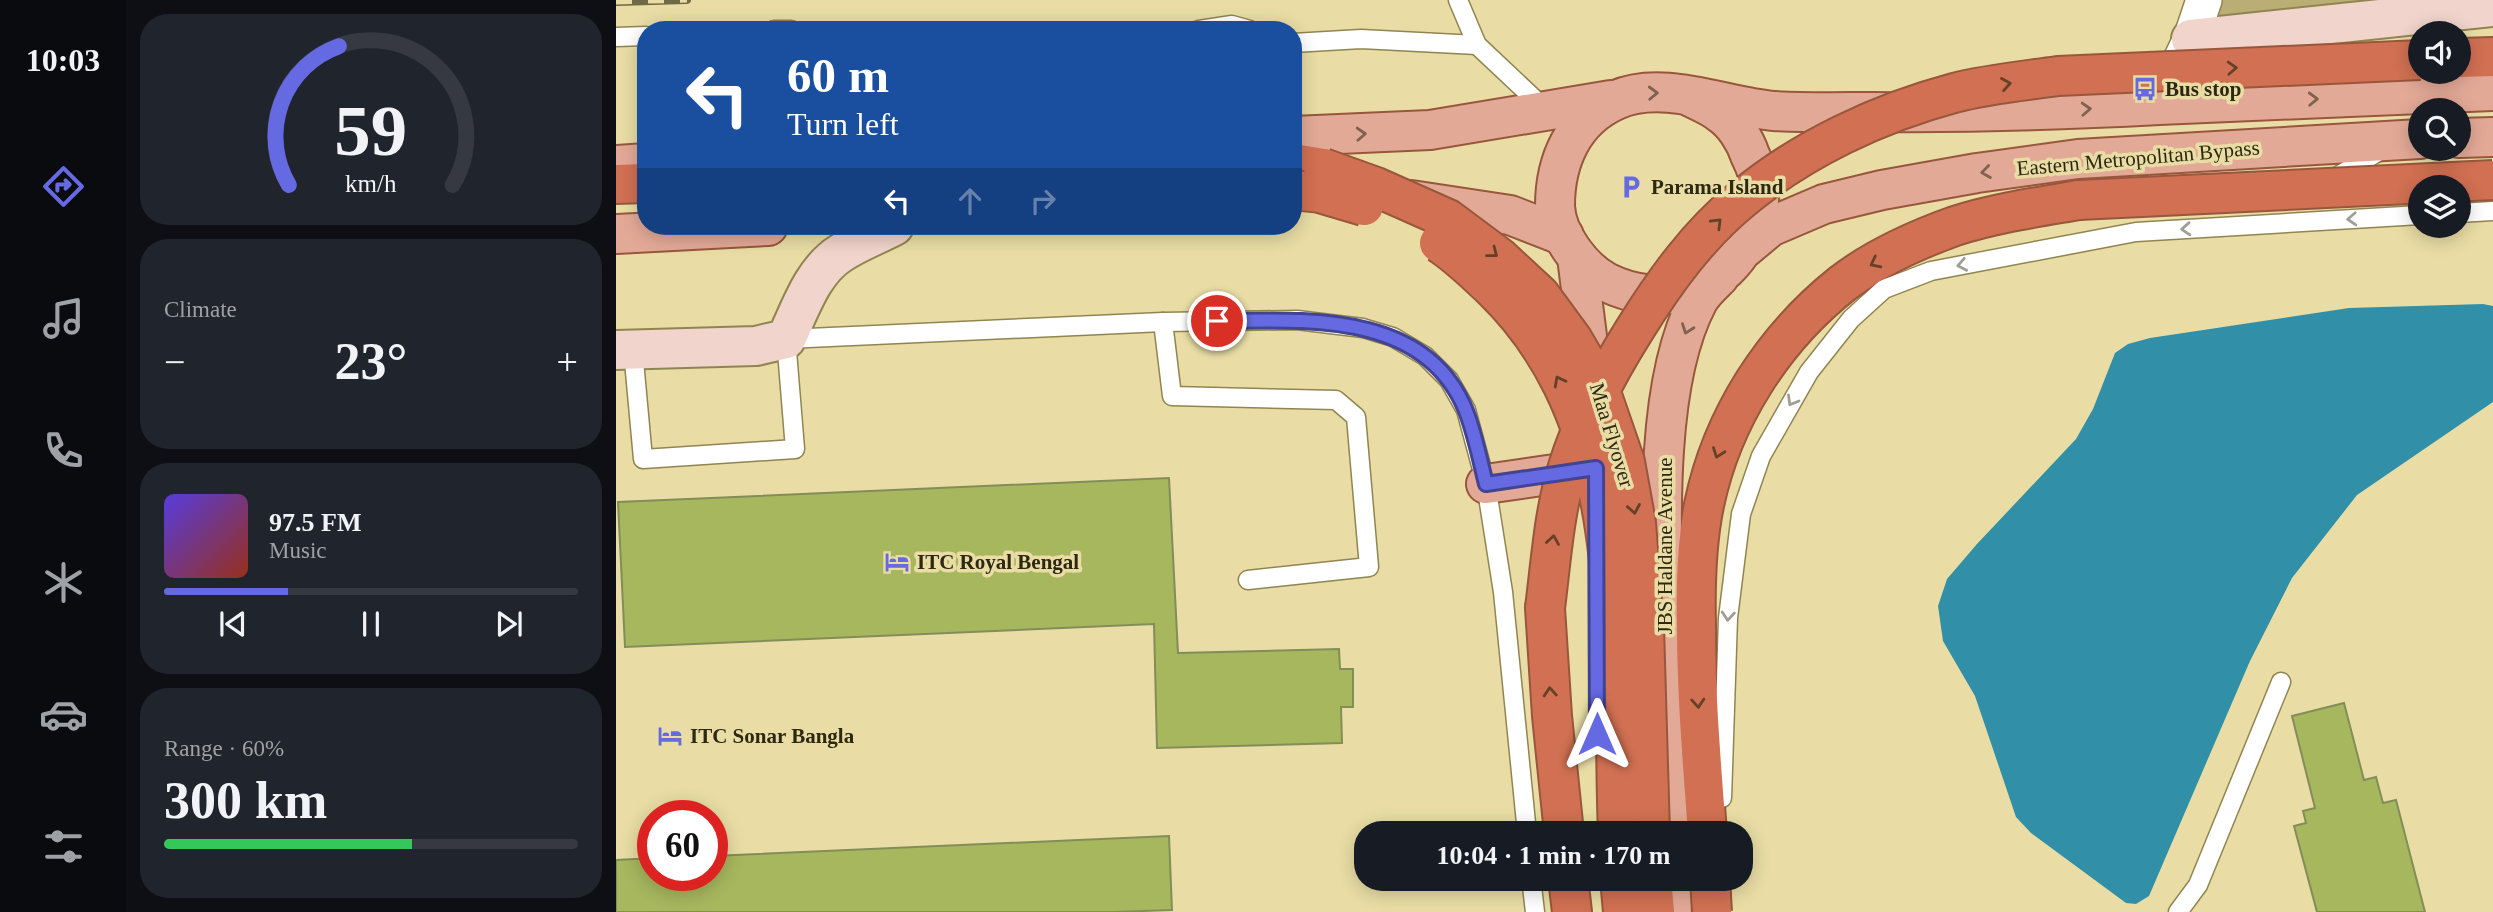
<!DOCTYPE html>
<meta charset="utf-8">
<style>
body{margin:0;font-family:"Times New Roman",serif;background:#20242c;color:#f1f3f6;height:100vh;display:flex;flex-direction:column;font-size:26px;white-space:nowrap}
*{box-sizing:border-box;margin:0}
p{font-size:23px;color:#9ea1a6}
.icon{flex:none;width:38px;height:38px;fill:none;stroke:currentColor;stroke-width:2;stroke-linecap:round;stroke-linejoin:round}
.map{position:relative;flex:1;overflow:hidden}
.details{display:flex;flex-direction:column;gap:14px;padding:14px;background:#0d0f14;width:490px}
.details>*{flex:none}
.hud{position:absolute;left:21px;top:21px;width:665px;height:214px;border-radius:28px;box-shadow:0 4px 18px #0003;background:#1a4fa0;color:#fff;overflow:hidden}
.tools{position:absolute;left:1792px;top:21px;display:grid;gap:14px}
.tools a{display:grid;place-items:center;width:63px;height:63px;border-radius:50%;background:#171b24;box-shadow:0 4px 18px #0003;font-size:35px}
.speed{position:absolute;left:21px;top:800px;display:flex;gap:14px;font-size:35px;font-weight:700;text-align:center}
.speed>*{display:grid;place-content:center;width:91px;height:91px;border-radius:50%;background:#171b24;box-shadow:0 4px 18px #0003;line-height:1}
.speed .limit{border:10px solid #d22;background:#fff;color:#111}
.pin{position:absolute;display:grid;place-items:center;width:60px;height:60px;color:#fff;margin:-30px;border:4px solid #fff;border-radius:50%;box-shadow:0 2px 7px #0007}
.me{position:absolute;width:77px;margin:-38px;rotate:0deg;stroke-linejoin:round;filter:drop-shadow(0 0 5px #0008)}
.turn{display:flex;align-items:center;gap:24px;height:147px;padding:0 35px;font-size:32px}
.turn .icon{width:91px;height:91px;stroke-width:2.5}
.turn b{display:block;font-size:49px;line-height:60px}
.lanes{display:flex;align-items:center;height:66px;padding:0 35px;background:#0003;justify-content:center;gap:35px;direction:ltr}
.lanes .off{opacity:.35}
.big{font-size:52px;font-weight:800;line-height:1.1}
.details .card{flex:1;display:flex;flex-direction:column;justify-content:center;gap:10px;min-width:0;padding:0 24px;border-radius:28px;background:#20242c}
.details .dial{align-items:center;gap:0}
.dial svg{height:182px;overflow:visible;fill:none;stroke:#363941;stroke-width:7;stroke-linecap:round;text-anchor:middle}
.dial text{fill:#f1f3f6;stroke:none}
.song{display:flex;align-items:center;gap:21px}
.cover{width:84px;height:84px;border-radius:10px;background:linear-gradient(135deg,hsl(250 70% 55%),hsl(10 70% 35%))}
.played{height:7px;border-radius:4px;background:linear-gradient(90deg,#6569e2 30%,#363941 30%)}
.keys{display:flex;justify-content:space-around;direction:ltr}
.heat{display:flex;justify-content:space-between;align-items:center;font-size:38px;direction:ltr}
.charge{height:10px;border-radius:5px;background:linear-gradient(90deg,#34c759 60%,#363941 0)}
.trip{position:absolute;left:738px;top:821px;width:399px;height:70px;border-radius:28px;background:#171b24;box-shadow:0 4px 18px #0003;font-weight:800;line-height:70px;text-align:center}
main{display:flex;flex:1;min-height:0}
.dock{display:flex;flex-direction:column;width:126px;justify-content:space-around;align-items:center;background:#090b0e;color:#9ea1a6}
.dock .icon{width:49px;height:49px}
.dock .on{color:#6569e2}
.dock b{font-size:32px;color:#f1f3f6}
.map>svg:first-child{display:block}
.green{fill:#baae74}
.water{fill:#3190a8}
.building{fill:#a7b75e;stroke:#838d59;stroke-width:2}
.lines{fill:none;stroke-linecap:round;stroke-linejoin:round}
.lane-casing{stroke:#908550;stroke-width:21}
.street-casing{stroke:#908550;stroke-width:38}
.secondary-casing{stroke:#908550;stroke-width:42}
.primary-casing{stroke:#98573c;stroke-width:42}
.highway-casing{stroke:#98573c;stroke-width:42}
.lane{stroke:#fff;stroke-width:18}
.street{stroke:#fff;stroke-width:35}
.secondary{stroke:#f1d4cb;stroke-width:38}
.primary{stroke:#e3a997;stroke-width:38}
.highway{stroke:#d17052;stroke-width:38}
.rail-casing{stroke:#706946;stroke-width:8}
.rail{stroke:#e9dda5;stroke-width:5;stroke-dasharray:16;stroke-linecap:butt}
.highway-bridge-casing{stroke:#98573c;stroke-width:42;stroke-linecap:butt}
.highway-bridge{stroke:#d17052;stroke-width:38}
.oneway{stroke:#664128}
.oneway2{stroke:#7f624e}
.oneway3{stroke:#a09e94}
.route-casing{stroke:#424493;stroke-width:18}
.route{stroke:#6569e2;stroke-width:12}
.labels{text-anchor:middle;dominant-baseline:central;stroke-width:7;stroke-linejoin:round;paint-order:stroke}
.poi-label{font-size:21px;font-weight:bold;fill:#2d2812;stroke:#e9dda5;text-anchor:start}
.street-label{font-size:21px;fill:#2d2812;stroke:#e9dda5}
</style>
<main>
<nav class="dock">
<b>10:03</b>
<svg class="icon on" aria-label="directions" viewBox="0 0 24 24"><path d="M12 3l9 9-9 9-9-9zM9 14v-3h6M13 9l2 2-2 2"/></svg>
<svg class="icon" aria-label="music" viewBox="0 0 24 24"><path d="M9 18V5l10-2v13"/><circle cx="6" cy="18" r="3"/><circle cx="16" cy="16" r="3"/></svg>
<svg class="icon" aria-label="phone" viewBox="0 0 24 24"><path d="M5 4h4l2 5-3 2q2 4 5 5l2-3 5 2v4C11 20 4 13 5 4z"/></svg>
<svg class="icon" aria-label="climate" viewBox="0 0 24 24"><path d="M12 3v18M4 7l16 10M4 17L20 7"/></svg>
<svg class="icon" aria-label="car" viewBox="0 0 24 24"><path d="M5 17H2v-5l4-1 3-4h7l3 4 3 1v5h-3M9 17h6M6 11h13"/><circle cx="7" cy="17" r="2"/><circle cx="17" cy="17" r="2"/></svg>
<svg class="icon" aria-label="filters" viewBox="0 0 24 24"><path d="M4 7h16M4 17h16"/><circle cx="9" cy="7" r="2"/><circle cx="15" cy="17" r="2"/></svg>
</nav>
<section class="details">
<div class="card dial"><svg viewBox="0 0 100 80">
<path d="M14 69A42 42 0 1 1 86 69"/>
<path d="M14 69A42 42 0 0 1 36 8" stroke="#6569e2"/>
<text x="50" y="56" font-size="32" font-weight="700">59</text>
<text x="50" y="72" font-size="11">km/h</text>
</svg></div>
<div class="card"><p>Climate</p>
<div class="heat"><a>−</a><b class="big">23°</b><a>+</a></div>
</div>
<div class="card">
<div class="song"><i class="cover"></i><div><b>97.5 FM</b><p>Music</p></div></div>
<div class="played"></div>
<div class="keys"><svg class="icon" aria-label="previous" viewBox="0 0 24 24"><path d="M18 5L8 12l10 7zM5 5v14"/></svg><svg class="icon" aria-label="pause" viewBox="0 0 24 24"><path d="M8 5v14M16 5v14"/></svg><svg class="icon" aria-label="next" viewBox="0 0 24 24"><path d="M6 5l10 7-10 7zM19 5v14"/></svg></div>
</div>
<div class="card"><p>Range · 60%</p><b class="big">300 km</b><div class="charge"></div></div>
</section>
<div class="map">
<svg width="1877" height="912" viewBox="0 0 1877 912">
<rect width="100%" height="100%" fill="#e9dda5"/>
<!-- green -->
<path class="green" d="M1595,0H1877L1608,23L1591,10Z"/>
<!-- water -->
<path class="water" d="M1867,304L1877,306V402L1741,495L1676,578L1634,661L1533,896L1520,904L1510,903L1415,833L1400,817L1359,696L1327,641L1322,606L1331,579L1361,544L1460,439L1477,409L1499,353L1512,344L1534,338L1733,308Z"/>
<!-- building -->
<g class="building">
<path d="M553,478L562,653L723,649L724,669H737V707H725L726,743L541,748L538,624L9,647L2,502Z"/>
<path d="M1728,703L1748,780L1760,777L1767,803L1780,800L1809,912H1701L1678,826L1690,823L1687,811L1699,808L1676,716Z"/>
<path d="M553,836L556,910L499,912H0V860L37,858V875H96V856Z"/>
</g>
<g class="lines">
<!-- lane casing -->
<g class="lane-casing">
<g id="lane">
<path d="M842,0L861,45L929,109"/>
<path d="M158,30H175"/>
<path d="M583,30L616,25L634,30"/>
<path d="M0,37L30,36"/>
<path d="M677,43L745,39L861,45"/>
<path d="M1717,179L1765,150"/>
<path d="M1843,213L1877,211"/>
<path d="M547,322L556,396L720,400L740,417L753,567L632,580"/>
<path d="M17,350L27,459L179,449L170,339L547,322L681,320L747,328L777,337L809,356L833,380L850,410L870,484L887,592L911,833"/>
<path d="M1106,798L1112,618L1125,514L1145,456L1193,372L1235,319L1268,289L1315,271L1520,232L1804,215"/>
<path d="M915,878L919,912"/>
<path d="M1562,912L1582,885L1665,682"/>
</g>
</g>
<!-- street casing -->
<g class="street-casing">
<path id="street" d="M1564,62L1575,39L1588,0"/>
</g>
<!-- secondary casing -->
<g class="secondary-casing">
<g id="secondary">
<path d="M1575,39L1877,7"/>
<path d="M0,350L140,346L170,339C184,310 196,271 225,253C242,242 261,235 278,226"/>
</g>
</g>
<!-- primary casing -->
<g class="primary-casing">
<g id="primary">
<path d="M1073,96C1084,102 1096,106 1105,114C1118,123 1129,140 1134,155C1137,161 1140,168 1142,175C1146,194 1142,214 1135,232C1111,292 1046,310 990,282C966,269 940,235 939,206C939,161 957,119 1000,100C1047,79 1109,107 1158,111C1191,113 1226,112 1259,112C1354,113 1448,110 1543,105C1654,100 1766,96 1877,91"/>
<path d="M677,136L814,130L995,100"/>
<path d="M1843,138L1877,137"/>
<path d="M0,165L30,163"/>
<path d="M795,200L894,215L948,236"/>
<path d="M0,234L152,226"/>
<path d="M1129,248L1154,227L1208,204L1266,190L1361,173L1462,159L1804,139"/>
<path d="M961,257L976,376"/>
<path d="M870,484L980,468"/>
<path d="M1055,833C1052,760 1049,688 1048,615C1045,524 1039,382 1082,301C1087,292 1096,284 1103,277"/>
<path d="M1057,878L1060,912"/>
</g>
</g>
<!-- highway casing -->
<g class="highway-casing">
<g id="highway">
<path d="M1843,58L1877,57"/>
<path d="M677,163L707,168"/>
<path d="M0,184L30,183"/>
<path d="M929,608L936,716L948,833"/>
<path d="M1091,833C1086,764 1080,695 1080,626C1079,586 1080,544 1088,505C1106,418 1157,339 1226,284C1258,259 1300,240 1339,226C1379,213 1422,207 1463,200"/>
<path d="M952,878L956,912"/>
<path d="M1004,878L1007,912"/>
<path d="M1036,878L1039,912"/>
</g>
</g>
<!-- lane -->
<use href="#lane" class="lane"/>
<!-- street -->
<use href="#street" class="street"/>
<!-- secondary -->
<use href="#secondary" class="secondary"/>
<!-- primary -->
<use href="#primary" class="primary"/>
<!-- highway -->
<use href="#highway" class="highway"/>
<!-- rail casing -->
<g class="rail-casing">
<path id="rail" d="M0,2L71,0"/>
</g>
<!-- rail -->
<use href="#rail" class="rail"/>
<!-- highway-bridge casing -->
<g class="highway-bridge-casing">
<g id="highway-bridge">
<path d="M707,168L760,187L832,219L883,257L924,295L957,340L981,381L1009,462L1020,523L1028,627L1034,833"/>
<path d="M677,190L704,193L748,206"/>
<path d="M1463,200L1877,180"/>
<path d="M823,243C843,256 859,272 876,288C1023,430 994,648 1002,833"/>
<path d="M929,608C935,561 938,512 952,467C967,418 992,372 1019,329C1049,281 1082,235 1126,199C1186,149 1263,113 1338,93C1372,84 1408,81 1442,76L1804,60"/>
<path d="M1094,878L1096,912"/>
</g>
</g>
<!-- highway-bridge -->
<use href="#highway-bridge" class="highway-bridge"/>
</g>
<!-- one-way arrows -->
<defs><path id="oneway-chevron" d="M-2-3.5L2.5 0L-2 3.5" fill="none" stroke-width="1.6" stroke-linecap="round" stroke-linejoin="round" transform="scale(1.75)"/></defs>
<g class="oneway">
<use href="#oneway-chevron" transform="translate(1616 68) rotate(-3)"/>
<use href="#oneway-chevron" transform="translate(1390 84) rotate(-10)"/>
<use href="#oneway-chevron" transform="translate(1101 223) rotate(-45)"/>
<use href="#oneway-chevron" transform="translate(877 253) rotate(38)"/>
<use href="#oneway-chevron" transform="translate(1259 263) rotate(153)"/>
<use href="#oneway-chevron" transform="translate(943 381) rotate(-118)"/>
<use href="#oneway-chevron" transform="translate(1102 453) rotate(110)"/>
<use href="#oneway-chevron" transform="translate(1018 509) rotate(80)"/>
<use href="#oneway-chevron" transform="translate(937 540) rotate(-81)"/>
<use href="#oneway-chevron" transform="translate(934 692) rotate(-94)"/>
<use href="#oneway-chevron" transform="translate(1082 703) rotate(86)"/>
</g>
<g class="oneway2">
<use href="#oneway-chevron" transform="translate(1037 93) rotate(-2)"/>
<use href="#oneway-chevron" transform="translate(1697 99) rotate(-2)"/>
<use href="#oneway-chevron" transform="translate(1470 109) rotate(-3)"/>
<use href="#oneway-chevron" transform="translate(745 134) rotate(-3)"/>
<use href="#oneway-chevron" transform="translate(1370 172) rotate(172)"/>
<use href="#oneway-chevron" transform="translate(1071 329) rotate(110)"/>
</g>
<g class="oneway3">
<use href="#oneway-chevron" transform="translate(1736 219) rotate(177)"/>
<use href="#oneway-chevron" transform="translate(1570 229) rotate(176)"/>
<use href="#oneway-chevron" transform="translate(1346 265) rotate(169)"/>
<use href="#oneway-chevron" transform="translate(1176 401) rotate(120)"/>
<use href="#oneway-chevron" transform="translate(1112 616) rotate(95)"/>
</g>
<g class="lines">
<!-- route casing -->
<g class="route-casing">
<path id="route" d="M601,321C690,320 810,311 850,411C859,434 864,460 870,484L980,468L981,734"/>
</g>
<!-- route -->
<use href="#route" class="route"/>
</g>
<!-- icons -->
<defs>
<g id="bus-bare" transform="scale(1.89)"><path d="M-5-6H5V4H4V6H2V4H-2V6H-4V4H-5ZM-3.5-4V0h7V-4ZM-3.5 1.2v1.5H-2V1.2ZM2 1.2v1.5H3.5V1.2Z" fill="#6569e2" stroke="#e9dda5" stroke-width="2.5" paint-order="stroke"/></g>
<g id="parking-bare" transform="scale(1.89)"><path d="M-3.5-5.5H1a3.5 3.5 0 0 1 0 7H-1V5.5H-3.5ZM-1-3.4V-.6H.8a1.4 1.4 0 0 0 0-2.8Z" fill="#6569e2" stroke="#e9dda5" stroke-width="2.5" paint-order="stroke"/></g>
<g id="hotel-bare" transform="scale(1.89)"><path d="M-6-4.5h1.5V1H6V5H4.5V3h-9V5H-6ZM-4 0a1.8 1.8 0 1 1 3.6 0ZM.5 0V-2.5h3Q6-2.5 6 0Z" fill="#6569e2" stroke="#e9dda5" stroke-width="2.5" paint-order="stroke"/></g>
</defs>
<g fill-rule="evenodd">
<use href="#bus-bare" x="1529" y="89"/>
<use href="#parking-bare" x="1015" y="187"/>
<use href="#hotel-bare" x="281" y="562"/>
<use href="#hotel-bare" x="54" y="736"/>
</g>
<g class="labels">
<!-- poi labels -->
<g class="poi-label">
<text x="1549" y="89">Bus stop</text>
<text x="1035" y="187">Parama Island</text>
<text x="301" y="562">ITC Royal Bengal</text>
<text x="74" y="736">ITC Sonar Bangla</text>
</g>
<!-- street labels -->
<g class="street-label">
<text transform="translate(1522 158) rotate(-5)">Eastern Metropolitan Bypass</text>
<text transform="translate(996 435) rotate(73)">Maa Flyover</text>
<text transform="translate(1049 546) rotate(-90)">JBS Haldane Avenue</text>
</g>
</g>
</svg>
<div class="tools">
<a><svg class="icon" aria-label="sound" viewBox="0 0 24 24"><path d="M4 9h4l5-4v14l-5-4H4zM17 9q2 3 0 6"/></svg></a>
<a><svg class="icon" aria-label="search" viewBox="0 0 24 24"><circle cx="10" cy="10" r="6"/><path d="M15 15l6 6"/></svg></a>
<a><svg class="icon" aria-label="layers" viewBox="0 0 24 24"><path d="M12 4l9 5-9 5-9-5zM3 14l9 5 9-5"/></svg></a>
</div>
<div class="speed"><div class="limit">60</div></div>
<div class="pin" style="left:601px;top:321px;background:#d93025"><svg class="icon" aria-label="arrive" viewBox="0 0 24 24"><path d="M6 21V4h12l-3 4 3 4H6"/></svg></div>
<svg class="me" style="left:981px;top:734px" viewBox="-20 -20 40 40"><path d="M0-17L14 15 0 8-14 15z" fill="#6569e2" stroke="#fff" stroke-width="4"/></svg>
<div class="trip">10:04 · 1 min · 170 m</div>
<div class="hud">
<div class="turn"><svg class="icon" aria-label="left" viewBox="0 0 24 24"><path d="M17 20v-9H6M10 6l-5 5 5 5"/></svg><div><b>60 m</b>Turn left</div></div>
<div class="lanes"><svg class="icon" aria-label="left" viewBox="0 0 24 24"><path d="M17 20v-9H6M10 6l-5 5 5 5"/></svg><svg class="icon off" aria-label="ahead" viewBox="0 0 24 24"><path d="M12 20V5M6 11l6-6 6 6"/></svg><svg class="icon off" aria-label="right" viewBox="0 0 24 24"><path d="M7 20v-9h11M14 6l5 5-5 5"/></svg></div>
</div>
</div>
</main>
